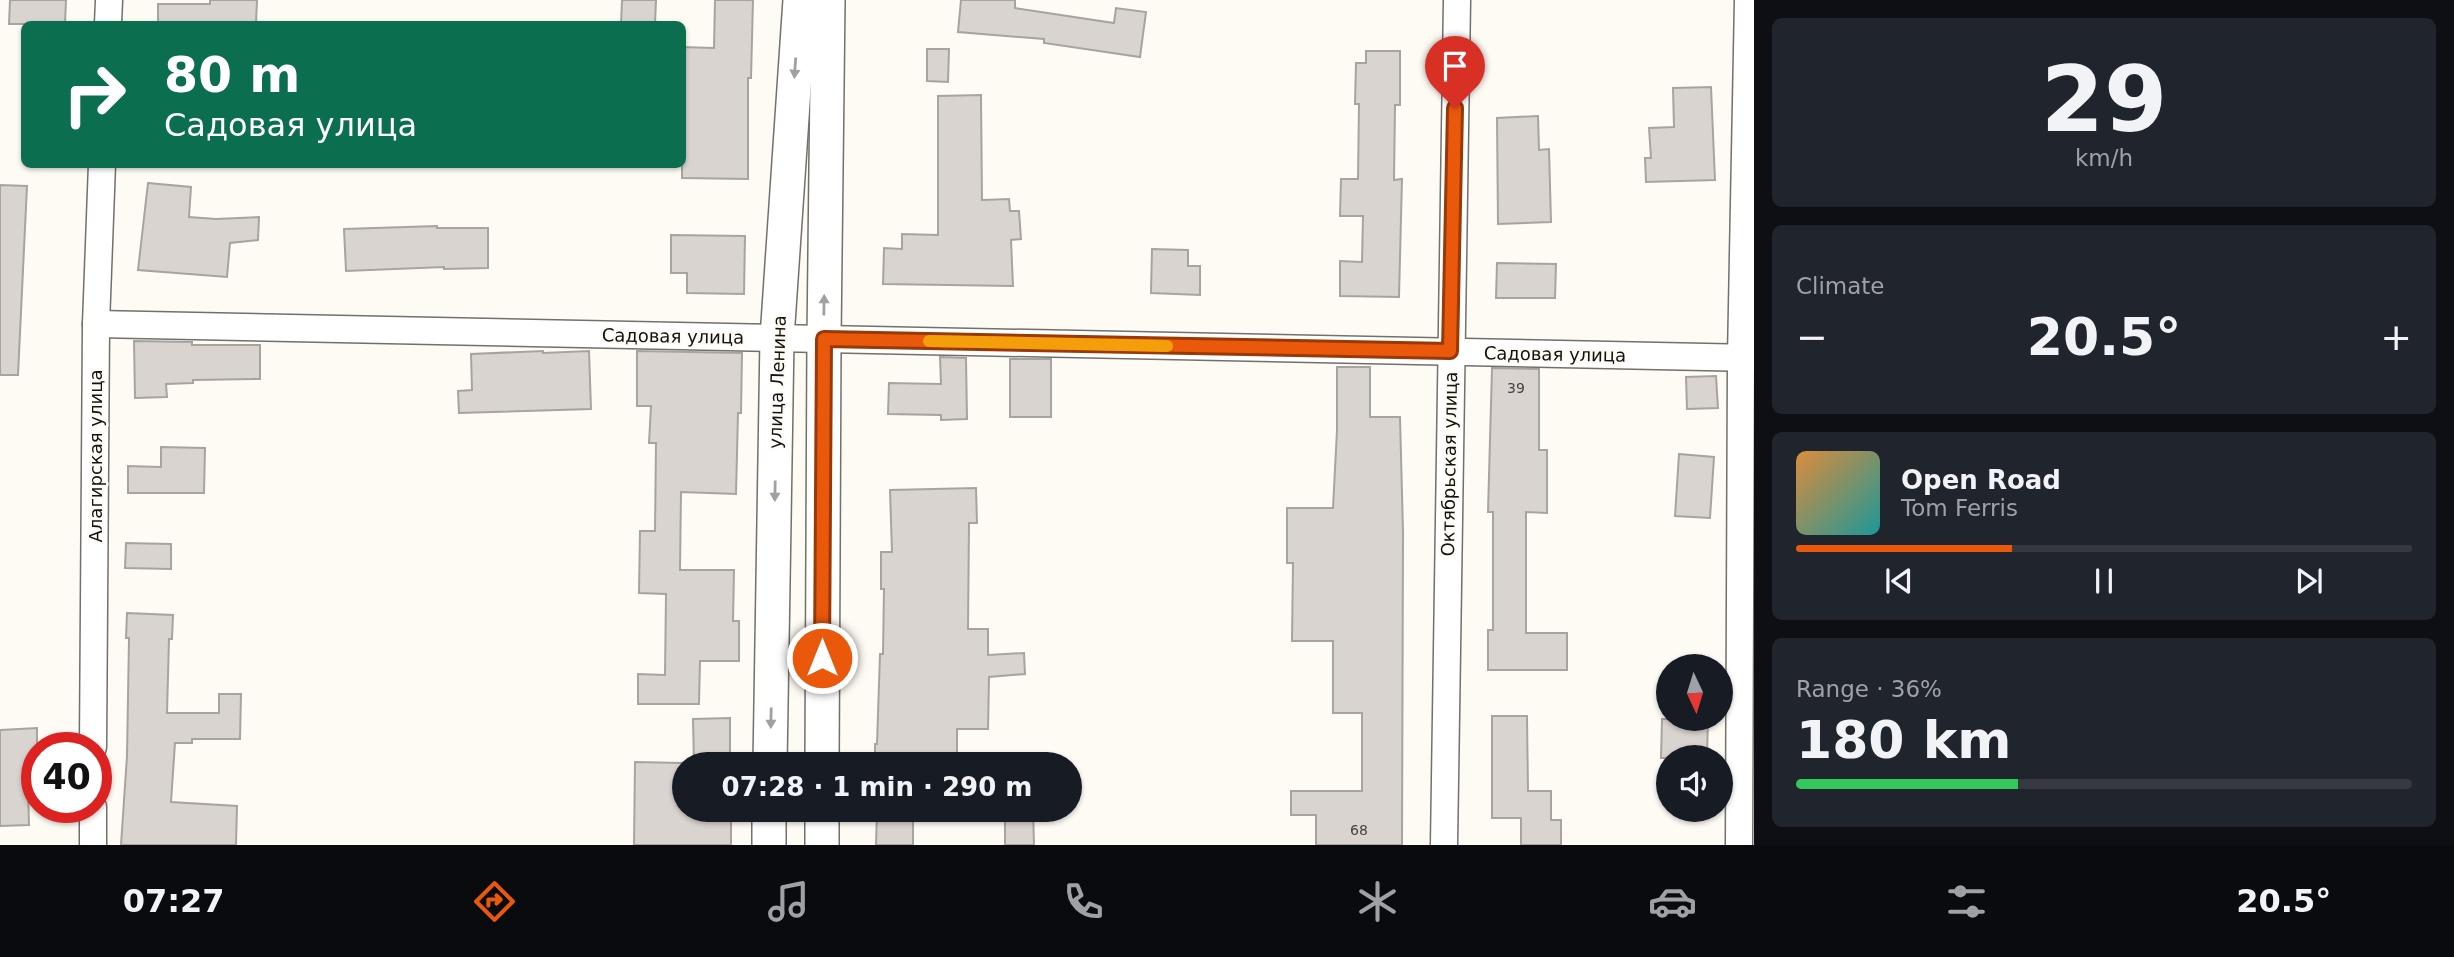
<!DOCTYPE html>
<meta charset="utf-8">
<style>
body{margin:0;font-family:"DejaVu Sans",sans-serif;background:#20242c;color:#f1f3f6;height:100vh;display:flex;flex-direction:column;font-size:26px;white-space:nowrap}
*{box-sizing:border-box;margin:0}
p{font-size:23px;color:#9ea1a6}
.icon{flex:none;width:38px;height:38px;fill:none;stroke:currentColor;stroke-width:2;stroke-linecap:round;stroke-linejoin:round}
.map{position:relative;flex:1;overflow:hidden}
.drawer{display:flex;flex-direction:column;gap:18px;padding:18px;background:#0d0f14;width:700px}
.drawer>*{flex:none}
.guide{position:absolute;left:21px;top:21px;width:665px;height:147px;border-radius:10px;box-shadow:0 2px 5px #0004;background:#0b6e4f;color:#fff;overflow:hidden}
.needle{width:46px;rotate:176deg}
.fabs{position:absolute;left:1656px;top:654px;display:grid;gap:14px}
.fabs a{display:grid;place-items:center;width:77px;height:77px;border-radius:50%;background:#171b24;box-shadow:0 2px 5px #0004;font-size:35px}
.speed{position:absolute;left:21px;top:732px;display:flex;gap:14px;font-size:35px;font-weight:700;text-align:center}
.speed>*{display:grid;place-content:center;width:91px;height:91px;border-radius:50%;background:#171b24;box-shadow:0 2px 5px #0004;line-height:1}
.speed .limit{border:10px solid #d22;background:#fff;color:#111}
.pin{position:absolute;display:grid;place-items:center;width:60px;height:60px;color:#fff;margin:-72px -30px;border-radius:50% 50% 50% 0;rotate:-45deg;box-shadow:0 0 7px #0007}
.pin .icon{rotate:45deg}
.me{position:absolute;width:77px;margin:-38px;rotate:0deg;stroke-linejoin:round;filter:drop-shadow(0 0 5px #0008)}
.turn{display:flex;align-items:center;gap:24px;height:147px;padding:0 28px;font-size:32px}
.turn .icon{width:91px;height:91px;stroke-width:2.5}
.turn b{display:block;font-size:49px;line-height:60px}
.big{font-size:52px;font-weight:700;line-height:1.1}
.drawer .card{flex:1;display:flex;flex-direction:column;justify-content:center;gap:10px;min-width:0;padding:0 24px;border-radius:10px;background:#20242c}
.drawer .dial{align-items:center;gap:0}
.dial b{font-size:91px;line-height:1}
.song{display:flex;align-items:center;gap:21px}
.cover{width:84px;height:84px;border-radius:10px;background:linear-gradient(135deg,hsl(30 70% 55%),hsl(180 70% 35%))}
.played{height:7px;border-radius:4px;background:linear-gradient(90deg,#ea580c 35%,#363941 35%)}
.keys{display:flex;justify-content:space-around;direction:ltr}
.heat{display:flex;justify-content:space-between;align-items:center;font-size:38px;direction:ltr}
.charge{height:10px;border-radius:5px;background:linear-gradient(90deg,#34c759 36%,#363941 0)}
.trip{position:absolute;left:672px;top:752px;width:410px;height:70px;border-radius:35px;background:#171b24;box-shadow:0 2px 5px #0004;font-weight:700;line-height:70px;text-align:center}
.tabs{display:flex;height:112px;justify-content:space-around;align-items:center;background:#090b0e;color:#9ea1a6}
.tabs .icon{width:49px;height:49px}
.tabs .selected{color:#ea580c}
.tabs b{font-size:32px;color:#f1f3f6}
main{display:flex;flex:1;min-height:0}
.map>svg:first-child{display:block}
.building{fill:#dad4d1;stroke:#a9a3a0;stroke-width:2}
.lines{fill:none;stroke-linecap:round;stroke-linejoin:round}
.minor-casing{stroke:#72706b;stroke-width:29}
.tertiary-casing{stroke:#72706b;stroke-width:36}
.minor{stroke:#fff;stroke-width:26}
.tertiary{stroke:#fff;stroke-width:33}
.oneway{fill:#a1a09f}
.route-casing{stroke:#983908;stroke-width:18}
.route{stroke:#ea580c;stroke-width:12}
.slow{stroke:#f59e0b;stroke-width:12}
.labels{text-anchor:middle;dominant-baseline:central;stroke-width:5;stroke-linejoin:round;paint-order:stroke}
.number-label{font-size:14px;fill:#454240}
.street-label{font-size:18px;fill:#131210;stroke:#fefbf5}
</style>
<main>
<div class="map">
<svg width="1754" height="845" viewBox="0 0 1754 845">
<rect width="100%" height="100%" fill="#fefbf5"/>
<!-- building -->
<g class="building">
<path d="M10,0H66L65,24H9Z"/>
<path d="M210,0H257L256,24H158V4H210Z"/>
<path d="M622,0H656L655,24H621Z"/>
<path d="M715,0H753L751,78H748V179L682,178V47L714,48Z"/>
<path d="M961,0H1015V8L1114,23L1116,8L1146,12L1140,57L1044,43V39L958,32Z"/>
<path d="M927,49H949L948,82L927,81Z"/>
<path d="M1366,51H1400V105H1395L1394,180L1402,179L1399,297L1340,296V261L1362,262L1363,216H1340L1341,179H1358L1359,104H1355L1356,63H1366Z"/>
<path d="M1711,87L1715,180L1646,182L1645,158H1651L1649,128L1674,127L1673,88Z"/>
<path d="M981,95L982,200L1009,199L1010,211H1019L1021,239L1011,240L1013,286L883,284L884,248L902,249V234L938,235V96Z"/>
<path d="M1538,116L1539,150L1549,149L1551,222L1498,224L1497,118Z"/>
<path d="M148,183L191,187L189,217L216,219L259,217L258,240L230,243L227,277L138,270Z"/>
<path d="M0,185L27,186L18,375H0Z"/>
<path d="M437,226V228H488V268L444,269V267L346,271L344,229Z"/>
<path d="M671,235L745,236L744,294L687,293V273H671Z"/>
<path d="M1152,249L1188,250V266H1200V295L1151,293Z"/>
<path d="M1497,263L1556,264L1555,298H1496Z"/>
<path d="M134,341L192,342V345H260V379L193,380V383L166,384L167,397L135,398Z"/>
<path d="M543,351V353L589,351L591,409L459,413L458,391L472,390L471,354Z"/>
<path d="M637,351L742,353L741,413H738L736,494L681,492L680,570H734L733,621H739V661H700L699,704H638V674L665,675L666,594L639,593L640,531H655L656,443H649L651,406H637Z"/>
<path d="M940,357L966,358L967,419L941,420V415L888,414L889,383L941,384Z"/>
<rect x="1010" y="359" width="41" height="58"/>
<path d="M1337,367H1370V417H1400L1403,532L1402,845H1316V815H1291V791H1362V713H1333V641H1292L1293,563H1287V508H1333L1337,430Z"/>
<path d="M1492,368L1539,369V450H1547V513L1526,512V633H1567V670H1488V630H1493V512H1488Z"/>
<path d="M1716,376L1718,408L1687,409L1686,377Z"/>
<path d="M161,447L205,448L204,493H128V466L161,467Z"/>
<path d="M1679,454L1714,457L1710,518L1675,516Z"/>
<path d="M976,488L977,523H969L968,629H988V655L1024,653L1025,674L989,677L988,729H957V765H875V744H877L880,654H883L884,589H881V552H892L890,490Z"/>
<path d="M126,543L171,544V569L125,568Z"/>
<path d="M127,613L173,615L172,639H169L167,713H219V694H241L240,739H192V743H175L171,802L237,806L236,845H121L127,756L129,638H126Z"/>
<path d="M1492,716H1527L1528,791H1551V820H1561V845H1521V818H1492Z"/>
<path d="M730,718V765H694L693,719Z"/>
<path d="M1662,719H1708L1707,758H1661Z"/>
<path d="M37,728V787H28L29,825L0,826V730Z"/>
<path d="M635,762L683,763L682,810H731V845H634Z"/>
<path d="M877,810H913V845H876Z"/>
<path d="M1005,810H1033L1034,845H1005Z"/>
</g>
<g class="lines">
<!-- minor casing -->
<g class="minor-casing">
<g id="minor">
<path d="M108,24L109,0"/>
<path d="M96,324L1754,358"/>
<path d="M93,747L96,324L102,164"/>
<path d="M93,845V807"/>
<path d="M1444,845L1457,0"/>
<path d="M1739,845L1741,357L1748,0"/>
</g>
</g>
<!-- tertiary casing -->
<g class="tertiary-casing">
<g id="tertiary">
<path d="M770,765L777,338L800,0"/>
<path d="M822,765L824,339L828,0"/>
<path d="M769,845V810"/>
<path d="M822,845V810"/>
</g>
</g>
<!-- minor -->
<use href="#minor" class="minor"/>
<!-- tertiary -->
<use href="#tertiary" class="tertiary"/>
</g>
<!-- one-way arrows -->
<defs><path id="oneway-solid" d="M-6-.8H1V-3.2L6.5 0L1 3.2V.8H-6Z" transform="scale(1.75)"/></defs>
<g class="oneway">
<use href="#oneway-solid" transform="translate(795 68) rotate(94)"/>
<use href="#oneway-solid" transform="translate(824 305) rotate(-89)"/>
<use href="#oneway-solid" transform="translate(775 491) rotate(91)"/>
<use href="#oneway-solid" transform="translate(771 718) rotate(91)"/>
</g>
<g class="lines">
<!-- route casing -->
<g class="route-casing">
<path id="route" d="M822,658L824,339L1450,351L1455,108"/>
</g>
<!-- route -->
<use href="#route" class="route"/>
<!-- slow -->
<path class="slow" d="M929,341L1167,346"/>
</g>
<g class="labels">
<!-- number labels -->
<g class="number-label">
<text x="1516" y="388">39</text>
<text x="1359" y="830">68</text>
</g>
<!-- street labels -->
<g class="street-label">
<text transform="translate(673 336) rotate(1)">Садовая улица</text>
<text transform="translate(1555 354) rotate(1)">Садовая улица</text>
<text transform="translate(777 382) rotate(-88)">улица Ленина</text>
<text transform="translate(95 456) rotate(-90)">Алагирская улица</text>
<text transform="translate(1449 464) rotate(-89)">Октябрьская улица</text>
</g>
</g>
</svg>
<div class="fabs">
<a><svg class="needle" viewBox="-14 -14 28 28"><path d="M0-13l5 13h-10z" fill="#e53935"/><path d="M0 13l5-13h-10z" fill="#9ea1a6"/></svg></a>
<a><svg class="icon" aria-label="sound" viewBox="0 0 24 24"><path d="M4 9h4l5-4v14l-5-4H4zM17 9q2 3 0 6"/></svg></a>
</div>
<div class="speed"><div class="limit">40</div></div>
<div class="pin" style="left:1455px;top:108px;background:#d93025"><svg class="icon" aria-label="arrive" viewBox="0 0 24 24"><path d="M6 21V4h12l-3 4 3 4H6"/></svg></div>
<svg class="me" style="left:822px;top:658px" viewBox="-20 -20 40 40"><circle r="17" fill="#ea580c" stroke="#fff" stroke-width="3"/><path d="M0-11L8 9 0 5-8 9z" fill="#fff"/></svg>
<div class="trip">07:28 · 1 min · 290 m</div>
<div class="guide">
<div class="turn"><svg class="icon" aria-label="right" viewBox="0 0 24 24"><path d="M7 20v-9h11M14 6l5 5-5 5"/></svg><div><b>80 m</b>Садовая улица</div></div>
</div>
</div>
<section class="drawer">
<div class="card dial"><b>29</b><p>km/h</p></div>
<div class="card"><p>Climate</p>
<div class="heat"><a>−</a><b class="big">20.5°</b><a>+</a></div>
</div>
<div class="card">
<div class="song"><i class="cover"></i><div><b>Open Road</b><p>Tom Ferris</p></div></div>
<div class="played"></div>
<div class="keys"><svg class="icon" aria-label="previous" viewBox="0 0 24 24"><path d="M18 5L8 12l10 7zM5 5v14"/></svg><svg class="icon" aria-label="pause" viewBox="0 0 24 24"><path d="M8 5v14M16 5v14"/></svg><svg class="icon" aria-label="next" viewBox="0 0 24 24"><path d="M6 5l10 7-10 7zM19 5v14"/></svg></div>
</div>
<div class="card"><p>Range · 36%</p><b class="big">180 km</b><div class="charge"></div></div>
</section>
</main>
<nav class="tabs">
<b>07:27</b>
<svg class="icon selected" aria-label="directions" viewBox="0 0 24 24"><path d="M12 3l9 9-9 9-9-9zM9 14v-3h6M13 9l2 2-2 2"/></svg>
<svg class="icon" aria-label="music" viewBox="0 0 24 24"><path d="M9 18V5l10-2v13"/><circle cx="6" cy="18" r="3"/><circle cx="16" cy="16" r="3"/></svg>
<svg class="icon" aria-label="phone" viewBox="0 0 24 24"><path d="M5 4h4l2 5-3 2q2 4 5 5l2-3 5 2v4C11 20 4 13 5 4z"/></svg>
<svg class="icon" aria-label="climate" viewBox="0 0 24 24"><path d="M12 3v18M4 7l16 10M4 17L20 7"/></svg>
<svg class="icon" aria-label="car" viewBox="0 0 24 24"><path d="M5 17H2v-5l4-1 3-4h7l3 4 3 1v5h-3M9 17h6M6 11h13"/><circle cx="7" cy="17" r="2"/><circle cx="17" cy="17" r="2"/></svg>
<svg class="icon" aria-label="filters" viewBox="0 0 24 24"><path d="M4 7h16M4 17h16"/><circle cx="9" cy="7" r="2"/><circle cx="15" cy="17" r="2"/></svg>
<b>20.5°</b>
</nav>
